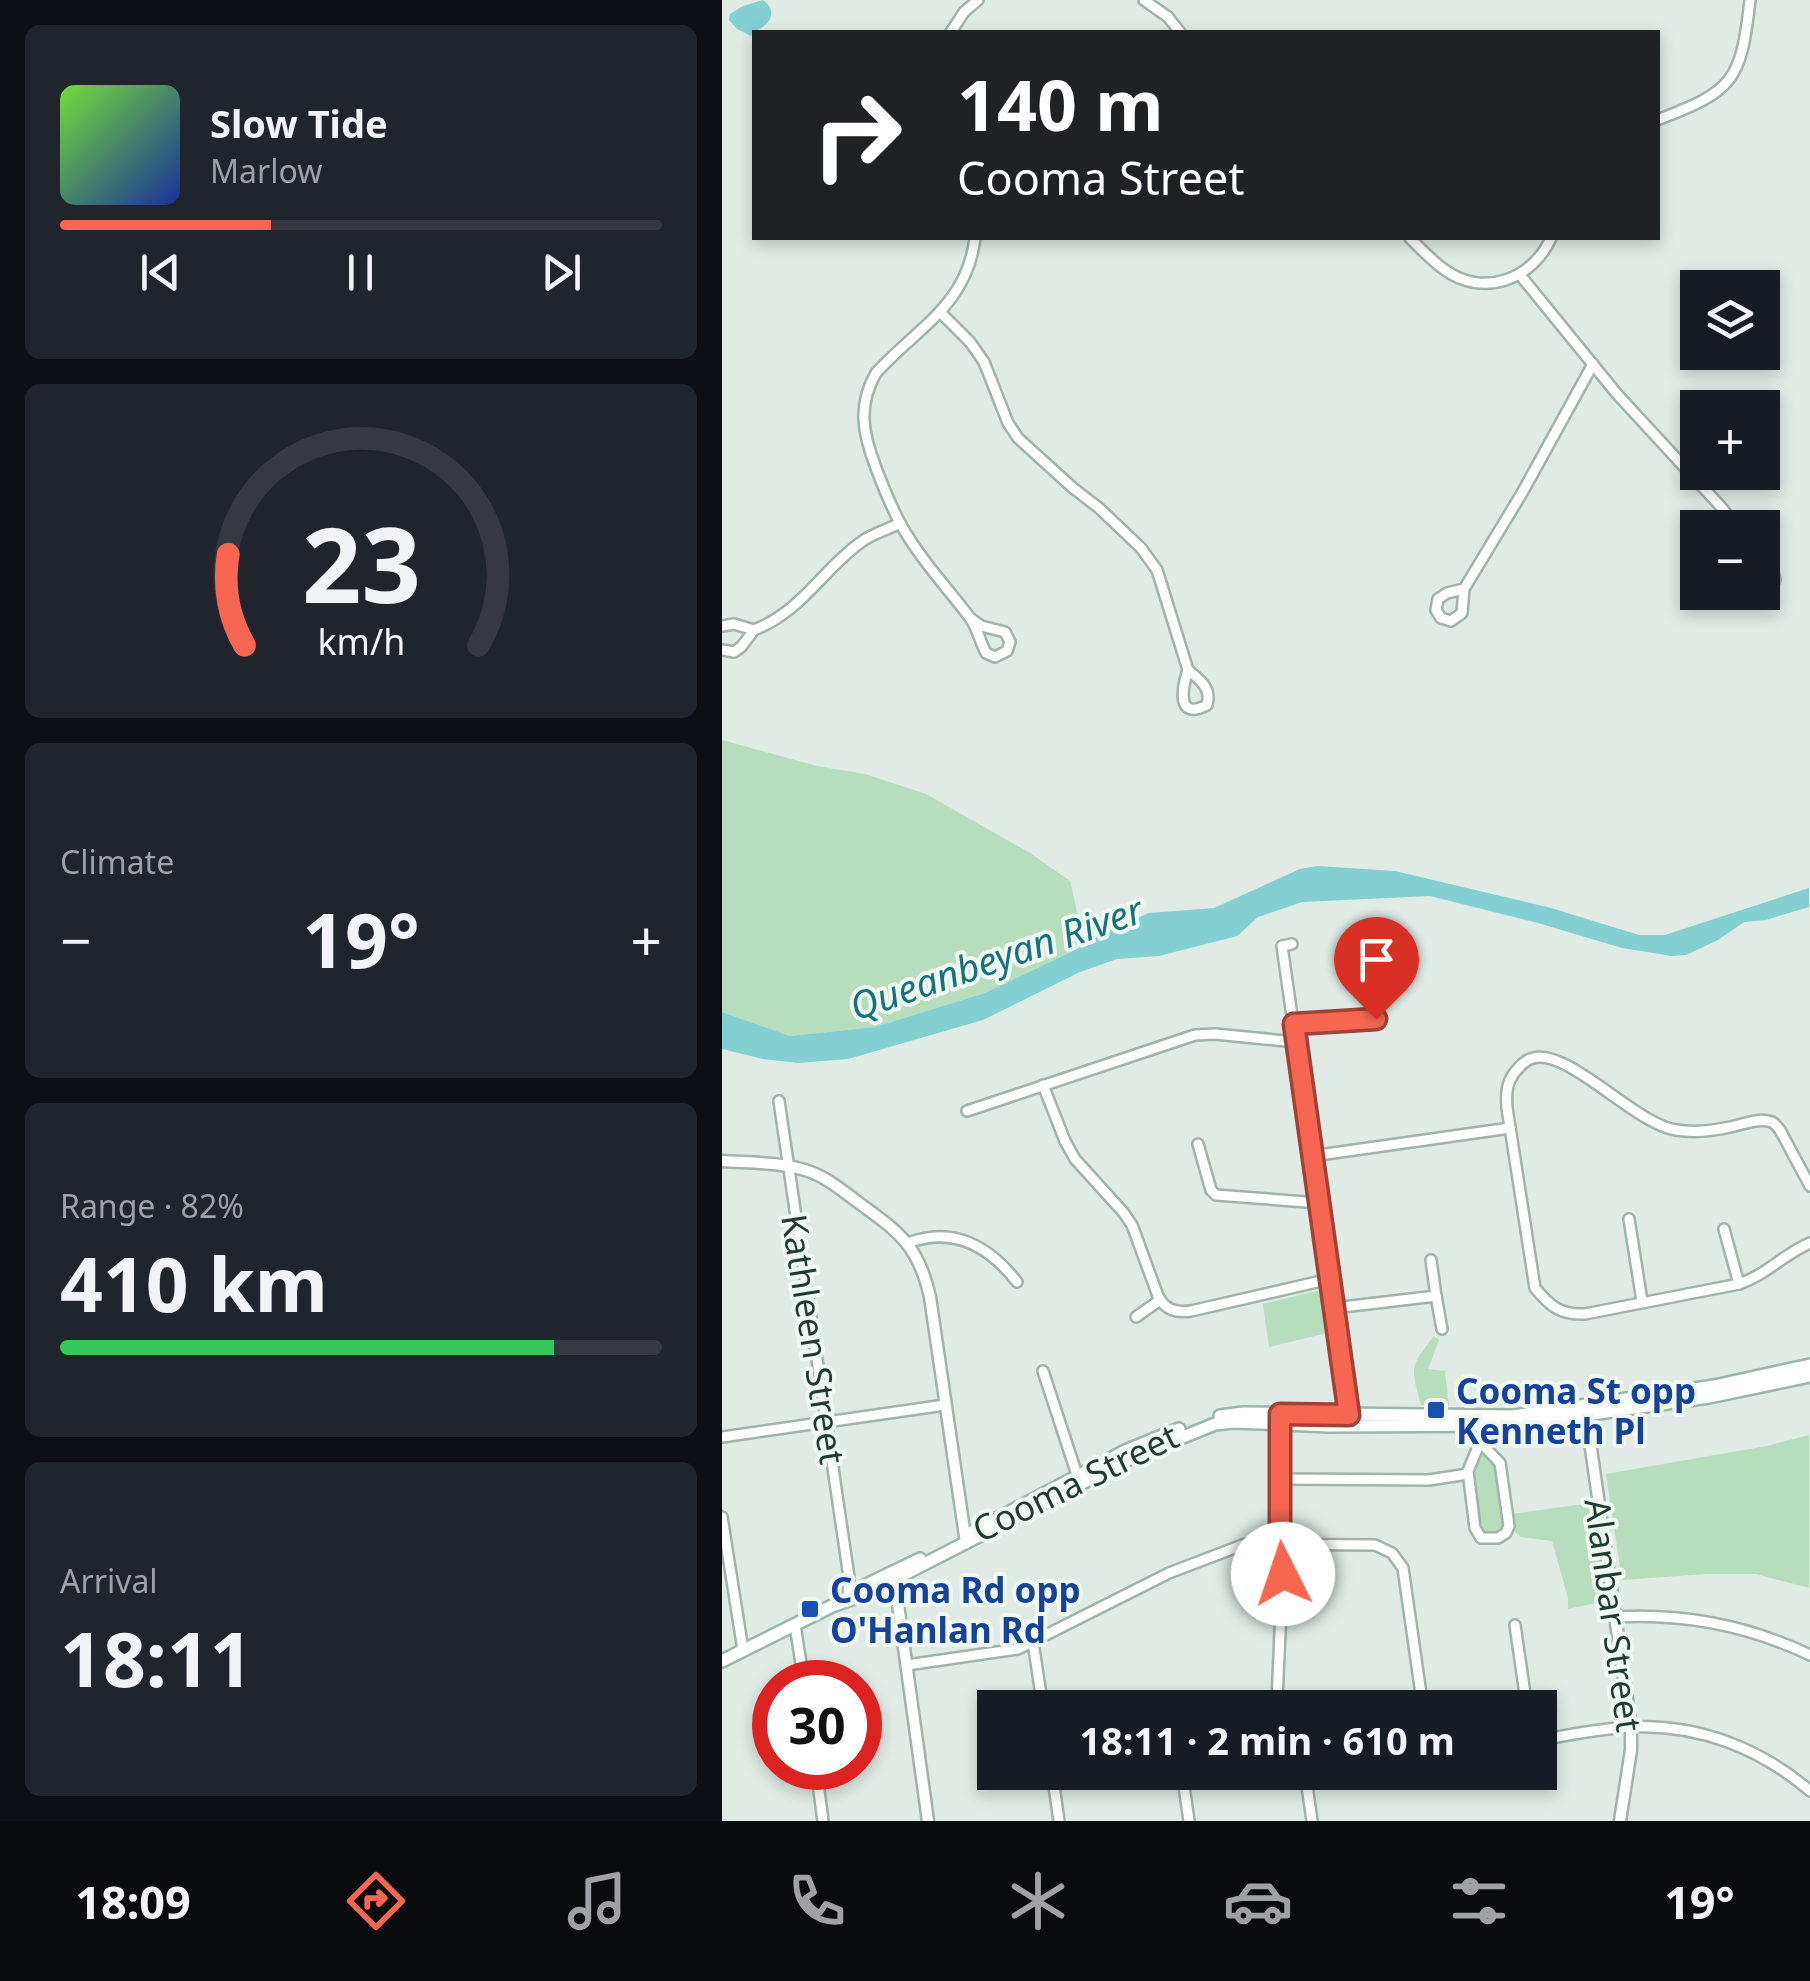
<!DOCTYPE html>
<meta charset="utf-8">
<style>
body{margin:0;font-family:"Noto Sans",sans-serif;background:#20242c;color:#f1f3f6;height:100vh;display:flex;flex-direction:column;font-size:38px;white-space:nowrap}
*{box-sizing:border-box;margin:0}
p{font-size:32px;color:#9ea1a6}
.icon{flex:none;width:55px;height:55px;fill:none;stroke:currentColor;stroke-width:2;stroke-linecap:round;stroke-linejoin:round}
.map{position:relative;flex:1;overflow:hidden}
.side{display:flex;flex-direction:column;gap:25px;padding:25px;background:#0d0f14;width:722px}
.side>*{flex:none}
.guide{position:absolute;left:30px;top:30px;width:908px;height:210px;border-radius:0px;box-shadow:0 5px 15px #0003;background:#202124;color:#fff;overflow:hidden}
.tools{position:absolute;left:958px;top:270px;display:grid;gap:20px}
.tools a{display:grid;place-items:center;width:100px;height:100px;border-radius:0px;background:#171b24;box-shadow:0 5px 15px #0003;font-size:50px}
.speed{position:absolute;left:30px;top:1660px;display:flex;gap:20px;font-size:50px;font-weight:700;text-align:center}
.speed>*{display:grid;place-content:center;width:130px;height:130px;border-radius:50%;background:#171b24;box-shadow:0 5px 15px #0003;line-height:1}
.speed .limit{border:15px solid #d22;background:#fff;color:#111}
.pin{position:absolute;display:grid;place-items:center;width:85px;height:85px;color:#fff;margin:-102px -42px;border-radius:50% 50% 50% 0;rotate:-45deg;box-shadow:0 0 10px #0007}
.pin .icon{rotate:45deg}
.me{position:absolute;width:110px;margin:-55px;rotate:356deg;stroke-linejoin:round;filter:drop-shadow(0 0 8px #0008)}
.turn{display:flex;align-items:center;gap:35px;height:210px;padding:0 40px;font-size:45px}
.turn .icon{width:130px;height:130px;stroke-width:2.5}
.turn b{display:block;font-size:70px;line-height:85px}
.big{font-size:75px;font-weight:700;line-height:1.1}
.side .widget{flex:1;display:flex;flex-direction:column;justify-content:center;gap:15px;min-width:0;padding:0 35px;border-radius:15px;background:#20242c}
.side .dial{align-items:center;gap:0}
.dial svg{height:260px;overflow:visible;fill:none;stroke:#363941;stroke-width:7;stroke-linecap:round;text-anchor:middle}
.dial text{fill:#f1f3f6;stroke:none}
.song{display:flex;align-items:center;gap:30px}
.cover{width:120px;height:120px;border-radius:15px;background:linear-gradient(135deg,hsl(100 70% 55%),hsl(230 70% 35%))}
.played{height:10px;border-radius:5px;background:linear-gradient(90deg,#f66651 35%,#363941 35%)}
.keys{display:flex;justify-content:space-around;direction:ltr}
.heat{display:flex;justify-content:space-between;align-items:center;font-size:55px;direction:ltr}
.charge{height:15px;border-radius:8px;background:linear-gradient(90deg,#34c759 82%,#363941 0)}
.trip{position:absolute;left:255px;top:1690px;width:580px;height:100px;border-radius:0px;background:#171b24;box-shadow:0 5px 15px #0003;font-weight:700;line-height:100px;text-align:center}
.tab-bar{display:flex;height:160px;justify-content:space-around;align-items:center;background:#090b0e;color:#9ea1a6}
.tab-bar .icon{width:70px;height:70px}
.tab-bar .selected{color:#f66651}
.tab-bar b{font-size:45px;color:#f1f3f6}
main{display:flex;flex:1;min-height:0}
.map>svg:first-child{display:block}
.green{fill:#b6ddbc}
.water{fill:#84cfd2}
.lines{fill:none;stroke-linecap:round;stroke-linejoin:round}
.minor-casing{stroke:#a2b3aa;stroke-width:14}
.tertiary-casing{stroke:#a2b3aa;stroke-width:15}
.secondary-casing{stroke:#9db6aa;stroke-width:16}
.minor{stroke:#fff;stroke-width:9}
.tertiary{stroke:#fff;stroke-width:10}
.secondary{stroke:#fff;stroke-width:11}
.route-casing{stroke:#a04235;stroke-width:25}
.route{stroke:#f66651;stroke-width:18}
.transit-dot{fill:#1a4fb4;stroke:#eff7f2;stroke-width:4}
.labels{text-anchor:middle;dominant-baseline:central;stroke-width:8;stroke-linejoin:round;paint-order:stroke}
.street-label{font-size:35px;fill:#1f3b30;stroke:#eff7f2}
.transit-label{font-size:35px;font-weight:bold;fill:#164399;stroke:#eff7f2;text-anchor:start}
.water-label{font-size:38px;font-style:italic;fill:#187378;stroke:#eff7f2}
</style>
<main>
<section class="side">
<div class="widget">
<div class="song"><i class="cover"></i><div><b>Slow Tide</b><p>Marlow</p></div></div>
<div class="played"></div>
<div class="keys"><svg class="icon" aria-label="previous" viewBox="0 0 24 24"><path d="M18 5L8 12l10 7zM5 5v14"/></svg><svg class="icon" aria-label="pause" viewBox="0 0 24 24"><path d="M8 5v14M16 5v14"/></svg><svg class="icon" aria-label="next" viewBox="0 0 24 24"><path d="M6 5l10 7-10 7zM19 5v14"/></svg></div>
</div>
<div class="widget dial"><svg viewBox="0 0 100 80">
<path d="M14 69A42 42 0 1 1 86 69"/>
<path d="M14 69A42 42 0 0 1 9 41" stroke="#f66651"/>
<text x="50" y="56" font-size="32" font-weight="700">23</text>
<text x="50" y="72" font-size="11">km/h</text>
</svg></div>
<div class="widget"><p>Climate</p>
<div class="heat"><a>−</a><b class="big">19°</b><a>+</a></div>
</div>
<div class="widget"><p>Range · 82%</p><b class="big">410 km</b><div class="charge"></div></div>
<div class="widget"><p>Arrival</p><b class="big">18:11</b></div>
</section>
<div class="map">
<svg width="1088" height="1821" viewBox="0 0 1088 1821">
<rect width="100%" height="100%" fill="#dfebe4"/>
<!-- green -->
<g class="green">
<path d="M0,740L95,766L143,774L204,794L308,853L348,881L358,925L353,950L263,993L153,1027L68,1036L0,1012Z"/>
<path d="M599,1290L605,1333L547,1347L541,1304Z"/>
<path d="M712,1336L717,1340L706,1369L723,1371L727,1406L699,1405C689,1366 687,1368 712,1336Z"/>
<path d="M1087,1435V1588L1034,1574H984L900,1580L884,1474L1045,1446Z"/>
<path d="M759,1453C782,1463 780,1502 783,1524C778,1533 773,1536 763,1533C749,1517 747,1471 759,1453Z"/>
<path d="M870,1503L884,1601L846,1609V1598L830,1541L799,1537L793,1532L790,1514Z"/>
</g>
<!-- water -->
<g class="water">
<path d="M41,0C58,13 46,26 32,32L29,36L15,29L7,20L8,14L21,6Z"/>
<path d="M596,866L673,871L829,908L917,935H943L1087,888V907L1044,920L1022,922L996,940L964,955L950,956L900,948L816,923L708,896L580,902L536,917L515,936L437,956L395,959L358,972L261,1020L126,1059L76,1063L41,1059L0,1049V1012L68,1036L153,1027L263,993L353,950L382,932L427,913L492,908L578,869Z"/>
</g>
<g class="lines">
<!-- minor casing -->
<g class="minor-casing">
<g id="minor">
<path d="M422,0L446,17L458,32"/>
<path d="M229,32L242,12L256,0"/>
<path d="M935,120C1012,91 1019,81 1028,0"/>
<path d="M688,238C699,249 710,261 723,270C762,298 811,279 829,238"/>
<path d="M798,275L895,394L1000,508L1015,528"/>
<path d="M219,313L248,342L262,362L286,423L296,438L351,488L377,508L419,548L435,570L466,670"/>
<path d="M742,589L725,593L716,599L714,610L719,618L729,621L740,613L742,589L800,493L871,364"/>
<path d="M1038,592H1047L1053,580L1050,567L1040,560"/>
<path d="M248,618L259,626L283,632L288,642L285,651L273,657L264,653C258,642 256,629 248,618C228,591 205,567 187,538C173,517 163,492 154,468C141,434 135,406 154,373C196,327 245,305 253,238"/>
<path d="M0,626L12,624L32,630L19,647L12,652L0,650"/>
<path d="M32,630C81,611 101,568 142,540C153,533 167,529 178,523"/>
<path d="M466,670C478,680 490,688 485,705C454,721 460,688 466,670Z"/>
<path d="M570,944L560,946L627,1415"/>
<path d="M571,1024L654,1019"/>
<path d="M321,1085L343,1141L353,1159L401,1212L410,1225L436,1296C443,1310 454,1313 469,1311L608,1279"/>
<path d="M57,1101L127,1577L126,1594"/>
<path d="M245,1111L473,1035L493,1034L574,1042"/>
<path d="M476,1144L489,1190L494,1195L597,1203"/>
<path d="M590,1156L788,1128"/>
<path d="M1088,1186L1058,1130C1053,1125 1053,1122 1046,1121C1034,1118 1020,1125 1008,1127C990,1131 972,1133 954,1130C913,1124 846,1048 811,1058C803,1060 798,1066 793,1072C784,1083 784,1095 785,1108L813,1288C828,1306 838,1315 863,1314L1017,1284C1044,1275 1062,1254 1088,1243"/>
<path d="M907,1219L920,1301"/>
<path d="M1002,1229L1017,1284"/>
<path d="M186,1243C231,1226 267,1246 295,1282"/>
<path d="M714,1296L720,1329"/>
<path d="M612,1308L714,1296L709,1260"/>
<path d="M414,1317L438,1300"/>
<path d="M321,1371L357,1481"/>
<path d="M557,1421L558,1543"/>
<path d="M0,1437L223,1405"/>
<path d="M758,1442L778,1463L787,1526L784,1533L776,1538H759L753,1528L746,1471Z"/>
<path d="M557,1479L707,1480L746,1474"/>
<path d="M0,1517L21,1650"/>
<path d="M893,1617C962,1613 1025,1625 1088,1655"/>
<path d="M73,1625L82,1682"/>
<path d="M793,1625L805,1708"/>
<path d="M311,1642L321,1708"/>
<path d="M185,1665L296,1649L447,1573L523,1544L653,1545L670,1553L681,1568L701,1708"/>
<path d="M555,1700L562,1543"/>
<path d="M505,1708L563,1700L568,1701L574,1708"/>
<path d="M818,1740C848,1735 879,1728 910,1727C976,1724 1038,1748 1088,1791"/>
<path d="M94,1768L101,1821"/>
<path d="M330,1772L337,1821"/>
<path d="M460,1772L467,1821"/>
<path d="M583,1772L590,1821"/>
</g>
</g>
<!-- tertiary casing -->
<g class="tertiary-casing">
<g id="tertiary">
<path d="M0,1161C28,1163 59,1162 86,1171C104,1177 118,1189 133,1200C175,1231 196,1243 208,1297L244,1543"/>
<path d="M864,1414L909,1727V1750L898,1821"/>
<path d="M166,1574L175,1597L206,1821"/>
</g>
</g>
<!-- secondary casing -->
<g class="secondary-casing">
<g id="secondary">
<path d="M498,1416L521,1413L791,1416L992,1386L1088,1365"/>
<path d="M250,1532L403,1451L457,1429"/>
<path d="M138,1588L198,1559"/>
<path d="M0,1661L110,1606L135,1597L169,1581L407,1459L493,1424L512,1422L608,1426L795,1425L987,1397L1088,1376"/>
</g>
</g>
<!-- minor -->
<use href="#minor" class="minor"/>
<!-- tertiary -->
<use href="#tertiary" class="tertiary"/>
<!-- secondary -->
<use href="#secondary" class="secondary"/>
</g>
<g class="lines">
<!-- route casing -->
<g class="route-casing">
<path id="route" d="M561,1574L562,1543H558V1414L627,1415L572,1024L654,1019"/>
</g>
<!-- route -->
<use href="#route" class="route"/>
</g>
<!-- markers -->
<g class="transit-dot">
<rect x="704" y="1400" width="20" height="20" rx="5"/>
<rect x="78" y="1599" width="20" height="20" rx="5"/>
</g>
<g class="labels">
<!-- street labels -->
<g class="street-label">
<text transform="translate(92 1339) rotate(81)">Kathleen Street</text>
<text transform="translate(353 1482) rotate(-26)">Cooma Street</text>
<text transform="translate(892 1615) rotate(82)">Alanbar Street</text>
</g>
<!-- transit labels -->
<g class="transit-label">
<text x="734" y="1390">Cooma St opp<tspan x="734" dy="40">Kenneth Pl</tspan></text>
<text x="108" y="1589">Cooma Rd opp<tspan x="108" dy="40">O'Hanlan Rd</tspan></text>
</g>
<!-- water labels -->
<g class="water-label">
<text transform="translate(274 957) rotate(-19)">Queanbeyan River</text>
</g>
</g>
</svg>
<div class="tools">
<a><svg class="icon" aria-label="layers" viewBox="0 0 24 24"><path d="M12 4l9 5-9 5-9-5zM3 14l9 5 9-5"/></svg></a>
<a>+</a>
<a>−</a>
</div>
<div class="speed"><div class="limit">30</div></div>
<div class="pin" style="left:654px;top:1019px;background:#d93025"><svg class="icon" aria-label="arrive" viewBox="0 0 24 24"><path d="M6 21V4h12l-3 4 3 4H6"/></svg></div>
<svg class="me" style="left:561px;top:1574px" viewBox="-20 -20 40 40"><circle r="19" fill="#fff"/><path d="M0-13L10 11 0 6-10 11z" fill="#f66651"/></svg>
<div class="trip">18:11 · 2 min · 610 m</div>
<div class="guide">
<div class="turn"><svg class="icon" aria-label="right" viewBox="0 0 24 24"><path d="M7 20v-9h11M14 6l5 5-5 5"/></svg><div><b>140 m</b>Cooma Street</div></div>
</div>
</div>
</main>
<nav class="tab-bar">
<b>18:09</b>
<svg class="icon selected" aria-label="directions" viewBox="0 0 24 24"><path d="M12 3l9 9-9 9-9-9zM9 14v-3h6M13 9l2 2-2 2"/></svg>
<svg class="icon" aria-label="music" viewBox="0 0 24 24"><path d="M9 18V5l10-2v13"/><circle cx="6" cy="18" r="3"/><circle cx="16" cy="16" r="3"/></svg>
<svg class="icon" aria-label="phone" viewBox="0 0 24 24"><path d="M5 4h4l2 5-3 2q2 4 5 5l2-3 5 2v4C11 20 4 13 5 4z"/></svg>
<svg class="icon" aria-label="climate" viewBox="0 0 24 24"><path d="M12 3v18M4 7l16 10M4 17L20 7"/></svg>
<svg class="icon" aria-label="car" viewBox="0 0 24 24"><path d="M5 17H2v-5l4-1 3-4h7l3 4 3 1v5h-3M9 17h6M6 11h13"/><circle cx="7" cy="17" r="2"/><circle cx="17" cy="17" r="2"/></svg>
<svg class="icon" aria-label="filters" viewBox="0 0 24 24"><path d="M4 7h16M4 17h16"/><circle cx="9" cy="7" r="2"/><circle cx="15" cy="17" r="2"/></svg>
<b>19°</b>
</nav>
